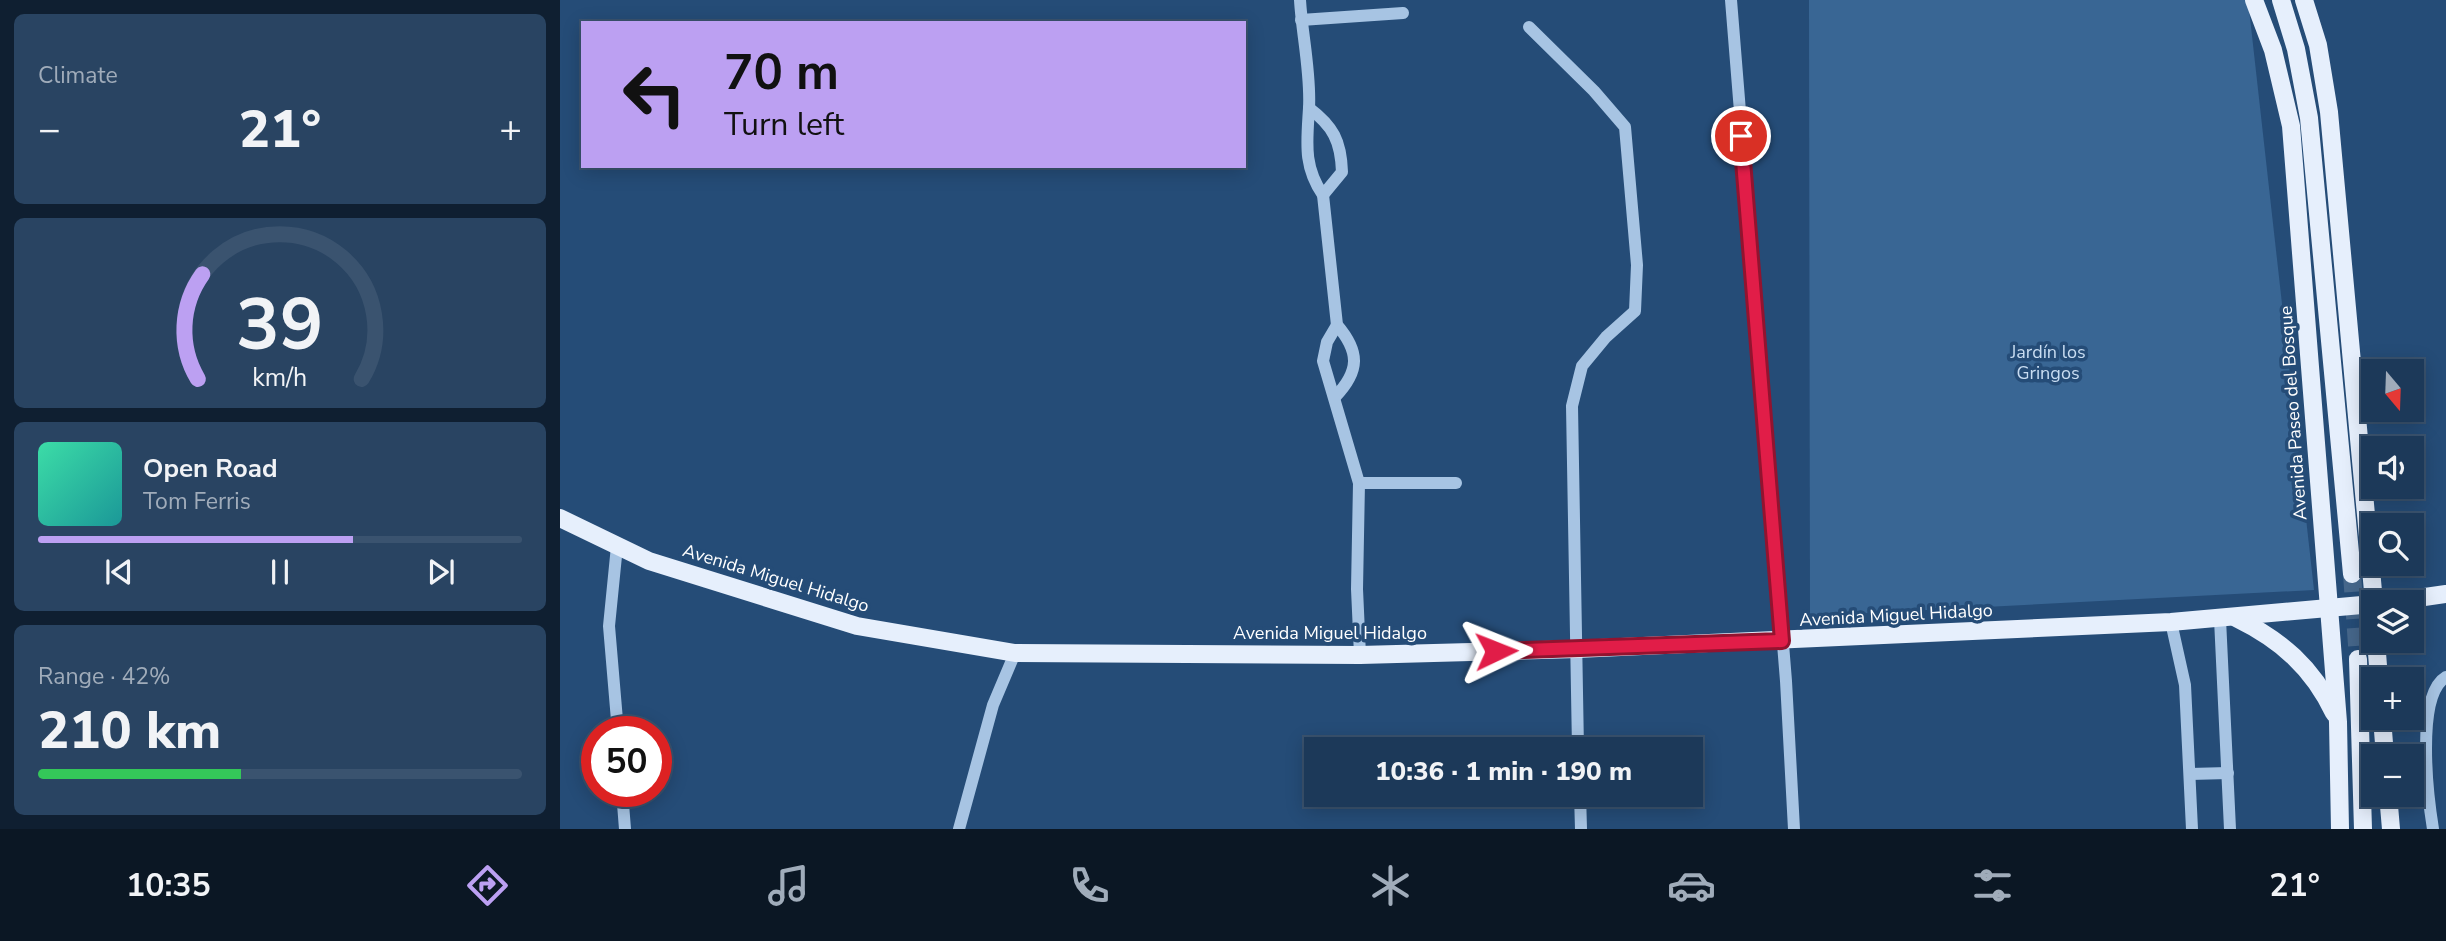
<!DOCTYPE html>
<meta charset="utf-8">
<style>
body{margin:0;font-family:"Nunito Sans",sans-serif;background:#294462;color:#f1f3f6;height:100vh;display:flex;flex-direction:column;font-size:26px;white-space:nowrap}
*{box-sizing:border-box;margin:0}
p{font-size:23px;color:#a0acba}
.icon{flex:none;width:38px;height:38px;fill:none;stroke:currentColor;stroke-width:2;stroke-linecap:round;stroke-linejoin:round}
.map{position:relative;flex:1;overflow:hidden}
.sheet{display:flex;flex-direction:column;gap:14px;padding:14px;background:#0f1f31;width:560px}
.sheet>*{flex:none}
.banner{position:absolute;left:21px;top:21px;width:665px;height:147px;border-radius:0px;box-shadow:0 4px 18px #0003,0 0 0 2px #3a536f;background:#bca0f2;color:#111;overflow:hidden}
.needle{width:46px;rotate:161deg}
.tools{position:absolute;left:1801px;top:359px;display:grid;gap:14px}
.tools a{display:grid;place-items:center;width:63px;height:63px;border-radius:0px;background:#1c3959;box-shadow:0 4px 18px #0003,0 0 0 2px #3a536f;font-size:35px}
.speed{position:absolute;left:21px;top:716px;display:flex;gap:14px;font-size:35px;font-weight:700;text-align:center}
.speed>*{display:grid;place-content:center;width:91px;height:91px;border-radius:50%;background:#1c3959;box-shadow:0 4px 18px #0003,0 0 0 2px #3a536f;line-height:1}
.speed .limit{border:10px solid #d22;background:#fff;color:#111}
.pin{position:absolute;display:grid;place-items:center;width:60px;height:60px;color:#fff;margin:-30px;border:4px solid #fff;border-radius:50%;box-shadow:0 2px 7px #0007}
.me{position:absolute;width:77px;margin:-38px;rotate:88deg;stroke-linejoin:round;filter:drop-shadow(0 0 5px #0008)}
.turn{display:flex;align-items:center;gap:24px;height:147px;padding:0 28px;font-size:32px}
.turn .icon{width:91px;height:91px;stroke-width:2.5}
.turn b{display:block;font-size:49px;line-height:60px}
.big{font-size:52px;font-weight:800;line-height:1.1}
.sheet .card{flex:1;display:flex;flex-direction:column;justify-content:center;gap:10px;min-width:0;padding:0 24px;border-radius:10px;background:#294462}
.sheet .dial{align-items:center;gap:0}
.dial svg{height:182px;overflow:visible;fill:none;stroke:#3a536f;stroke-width:7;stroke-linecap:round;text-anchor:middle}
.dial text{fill:#f1f3f6;stroke:none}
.song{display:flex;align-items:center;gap:21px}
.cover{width:84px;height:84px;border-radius:10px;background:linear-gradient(135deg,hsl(160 70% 55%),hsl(180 70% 35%))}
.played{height:7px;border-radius:4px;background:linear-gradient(90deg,#bca0f2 65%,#3a536f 65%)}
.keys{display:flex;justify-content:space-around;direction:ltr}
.heat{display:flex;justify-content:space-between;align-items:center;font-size:38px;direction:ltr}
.charge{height:10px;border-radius:5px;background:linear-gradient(90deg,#34c759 42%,#3a536f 0)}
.trip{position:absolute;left:744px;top:737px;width:399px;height:70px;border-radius:0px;background:#1c3959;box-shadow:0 4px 18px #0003,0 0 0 2px #3a536f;font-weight:800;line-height:70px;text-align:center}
.tabs{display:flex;height:112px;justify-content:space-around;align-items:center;background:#0b1724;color:#a0acba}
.tabs .icon{width:49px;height:49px}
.tabs .selected{color:#bca0f2}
.tabs b{font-size:32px;color:#f1f3f6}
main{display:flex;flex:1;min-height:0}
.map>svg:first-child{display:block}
.green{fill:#396694}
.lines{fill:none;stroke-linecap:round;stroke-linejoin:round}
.major-tunnel{stroke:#46678b;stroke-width:18;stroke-dasharray:18 9;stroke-linecap:butt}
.minor{stroke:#a7c4e3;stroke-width:12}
.major{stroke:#e6effc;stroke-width:18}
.route-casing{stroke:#92132f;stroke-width:18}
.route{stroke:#e11d48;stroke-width:12}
.labels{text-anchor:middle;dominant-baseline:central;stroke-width:7;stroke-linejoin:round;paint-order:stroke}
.park-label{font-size:18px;fill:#c9ddf2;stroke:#254c77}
.street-label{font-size:18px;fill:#fff;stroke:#254c77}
</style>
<main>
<section class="sheet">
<div class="card"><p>Climate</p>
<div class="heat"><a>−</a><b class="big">21°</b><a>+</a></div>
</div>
<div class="card dial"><svg viewBox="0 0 100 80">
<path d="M14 69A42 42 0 1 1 86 69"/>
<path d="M14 69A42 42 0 0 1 16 23" stroke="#bca0f2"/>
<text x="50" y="56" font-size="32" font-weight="700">39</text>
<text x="50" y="72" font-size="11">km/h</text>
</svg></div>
<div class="card">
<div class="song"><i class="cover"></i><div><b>Open Road</b><p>Tom Ferris</p></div></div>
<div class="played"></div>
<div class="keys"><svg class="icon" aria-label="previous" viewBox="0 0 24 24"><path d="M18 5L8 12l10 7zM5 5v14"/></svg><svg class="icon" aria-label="pause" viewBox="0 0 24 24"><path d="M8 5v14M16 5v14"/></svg><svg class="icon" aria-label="next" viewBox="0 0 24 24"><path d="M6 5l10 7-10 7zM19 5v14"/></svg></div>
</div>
<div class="card"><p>Range · 42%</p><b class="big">210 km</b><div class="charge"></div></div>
</section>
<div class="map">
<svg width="1886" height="829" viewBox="0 0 1886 829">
<rect width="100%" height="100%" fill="#254c77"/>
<!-- green -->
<path class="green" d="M1249,0H1688L1754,590L1250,616Z"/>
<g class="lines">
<!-- major-tunnel -->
<path class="major-tunnel" d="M1792,574L1798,659"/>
<!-- minor -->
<g class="minor">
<path d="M740,0C742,35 751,73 749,108C747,142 743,166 763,195L777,325C800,352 800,371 775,397"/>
<path d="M1171,0L1226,681L1234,829"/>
<path d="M741,20L843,13"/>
<path d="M969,27L1034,91L1065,127L1077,265L1075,311L1046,337L1022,366L1012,406L1018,749"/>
<path d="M749,108C773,126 781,141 782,172L763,195"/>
<path d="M777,325L767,342L763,361L799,483L797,589L800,655"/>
<path d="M799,483H896"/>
<path d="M57,546L49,626L58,732"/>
<path d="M1660,619L1670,829"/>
<path d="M1611,622L1625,685L1632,829"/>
<path d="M1630,774L1668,773"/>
<path d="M62,791L65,829"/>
<path d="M1020,794L1021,829"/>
<path d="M399,829L433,705L455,653"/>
<path d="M1873,829C1868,798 1855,695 1886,677"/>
</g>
<!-- major -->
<g class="major">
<path d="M1694,0L1713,50L1731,126L1778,722L1780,829"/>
<path d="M1721,0L1736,49L1749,118L1792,574"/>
<path d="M1744,0L1758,45L1769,112L1814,602"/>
<path d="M0,518L89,561L297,626L455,653L800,655L1017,649L1611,622L1813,604"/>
<path d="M1830,602L1886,594"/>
<path d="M1676,618C1721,640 1753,668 1774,713"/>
<path d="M1816,640L1819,679"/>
<path d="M1798,659L1803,829"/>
<path d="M1822,718L1825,756"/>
<path d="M1828,794L1831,829"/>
</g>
</g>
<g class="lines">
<!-- route casing -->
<g class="route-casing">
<path id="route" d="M936,651L1222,641L1181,136"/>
</g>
<!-- route -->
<use href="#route" class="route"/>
</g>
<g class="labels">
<!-- park labels -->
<g class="park-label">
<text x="1488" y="352">Jardín los<tspan x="1488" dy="21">Gringos</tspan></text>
</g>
<!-- street labels -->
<g class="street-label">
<text transform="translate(1733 413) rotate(-94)">Avenida Paseo del Bosque</text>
<text transform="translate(216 578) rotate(17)">Avenida Miguel Hidalgo</text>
<text transform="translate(1336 615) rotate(-3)">Avenida Miguel Hidalgo</text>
<text x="770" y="633">Avenida Miguel Hidalgo</text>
</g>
</g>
</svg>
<div class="tools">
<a><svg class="needle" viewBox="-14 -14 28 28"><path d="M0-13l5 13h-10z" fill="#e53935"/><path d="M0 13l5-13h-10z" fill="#a0acba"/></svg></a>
<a><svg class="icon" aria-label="sound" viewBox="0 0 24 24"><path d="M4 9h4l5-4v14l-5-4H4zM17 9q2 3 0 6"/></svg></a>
<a><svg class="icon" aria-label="search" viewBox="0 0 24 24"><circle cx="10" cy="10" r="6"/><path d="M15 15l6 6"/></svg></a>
<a><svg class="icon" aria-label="layers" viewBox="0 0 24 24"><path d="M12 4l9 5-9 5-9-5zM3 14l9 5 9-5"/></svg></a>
<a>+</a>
<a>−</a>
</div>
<div class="speed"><div class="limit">50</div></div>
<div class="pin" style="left:1181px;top:136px;background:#d93025"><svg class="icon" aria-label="arrive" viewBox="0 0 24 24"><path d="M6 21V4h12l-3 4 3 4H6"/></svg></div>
<svg class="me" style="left:936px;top:651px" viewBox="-20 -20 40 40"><path d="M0-17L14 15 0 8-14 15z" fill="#e11d48" stroke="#fff" stroke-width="4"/></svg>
<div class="trip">10:36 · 1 min · 190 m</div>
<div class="banner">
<div class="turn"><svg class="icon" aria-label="left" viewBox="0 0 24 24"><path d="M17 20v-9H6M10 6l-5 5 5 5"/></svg><div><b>70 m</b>Turn left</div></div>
</div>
</div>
</main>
<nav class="tabs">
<b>10:35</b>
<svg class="icon selected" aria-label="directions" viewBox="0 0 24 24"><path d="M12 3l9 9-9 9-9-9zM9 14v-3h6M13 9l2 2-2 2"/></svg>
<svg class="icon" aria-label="music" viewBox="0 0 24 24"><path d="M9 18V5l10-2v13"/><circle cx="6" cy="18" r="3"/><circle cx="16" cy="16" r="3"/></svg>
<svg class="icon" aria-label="phone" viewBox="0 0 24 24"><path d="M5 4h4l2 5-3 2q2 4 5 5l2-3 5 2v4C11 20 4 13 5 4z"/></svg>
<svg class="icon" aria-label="climate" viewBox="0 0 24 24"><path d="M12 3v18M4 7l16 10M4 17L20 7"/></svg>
<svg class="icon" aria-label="car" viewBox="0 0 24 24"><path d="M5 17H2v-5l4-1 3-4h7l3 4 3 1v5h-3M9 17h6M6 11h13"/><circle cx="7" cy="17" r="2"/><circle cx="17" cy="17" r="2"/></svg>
<svg class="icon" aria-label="filters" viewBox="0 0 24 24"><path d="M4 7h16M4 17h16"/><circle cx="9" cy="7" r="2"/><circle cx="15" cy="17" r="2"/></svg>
<b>21°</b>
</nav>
